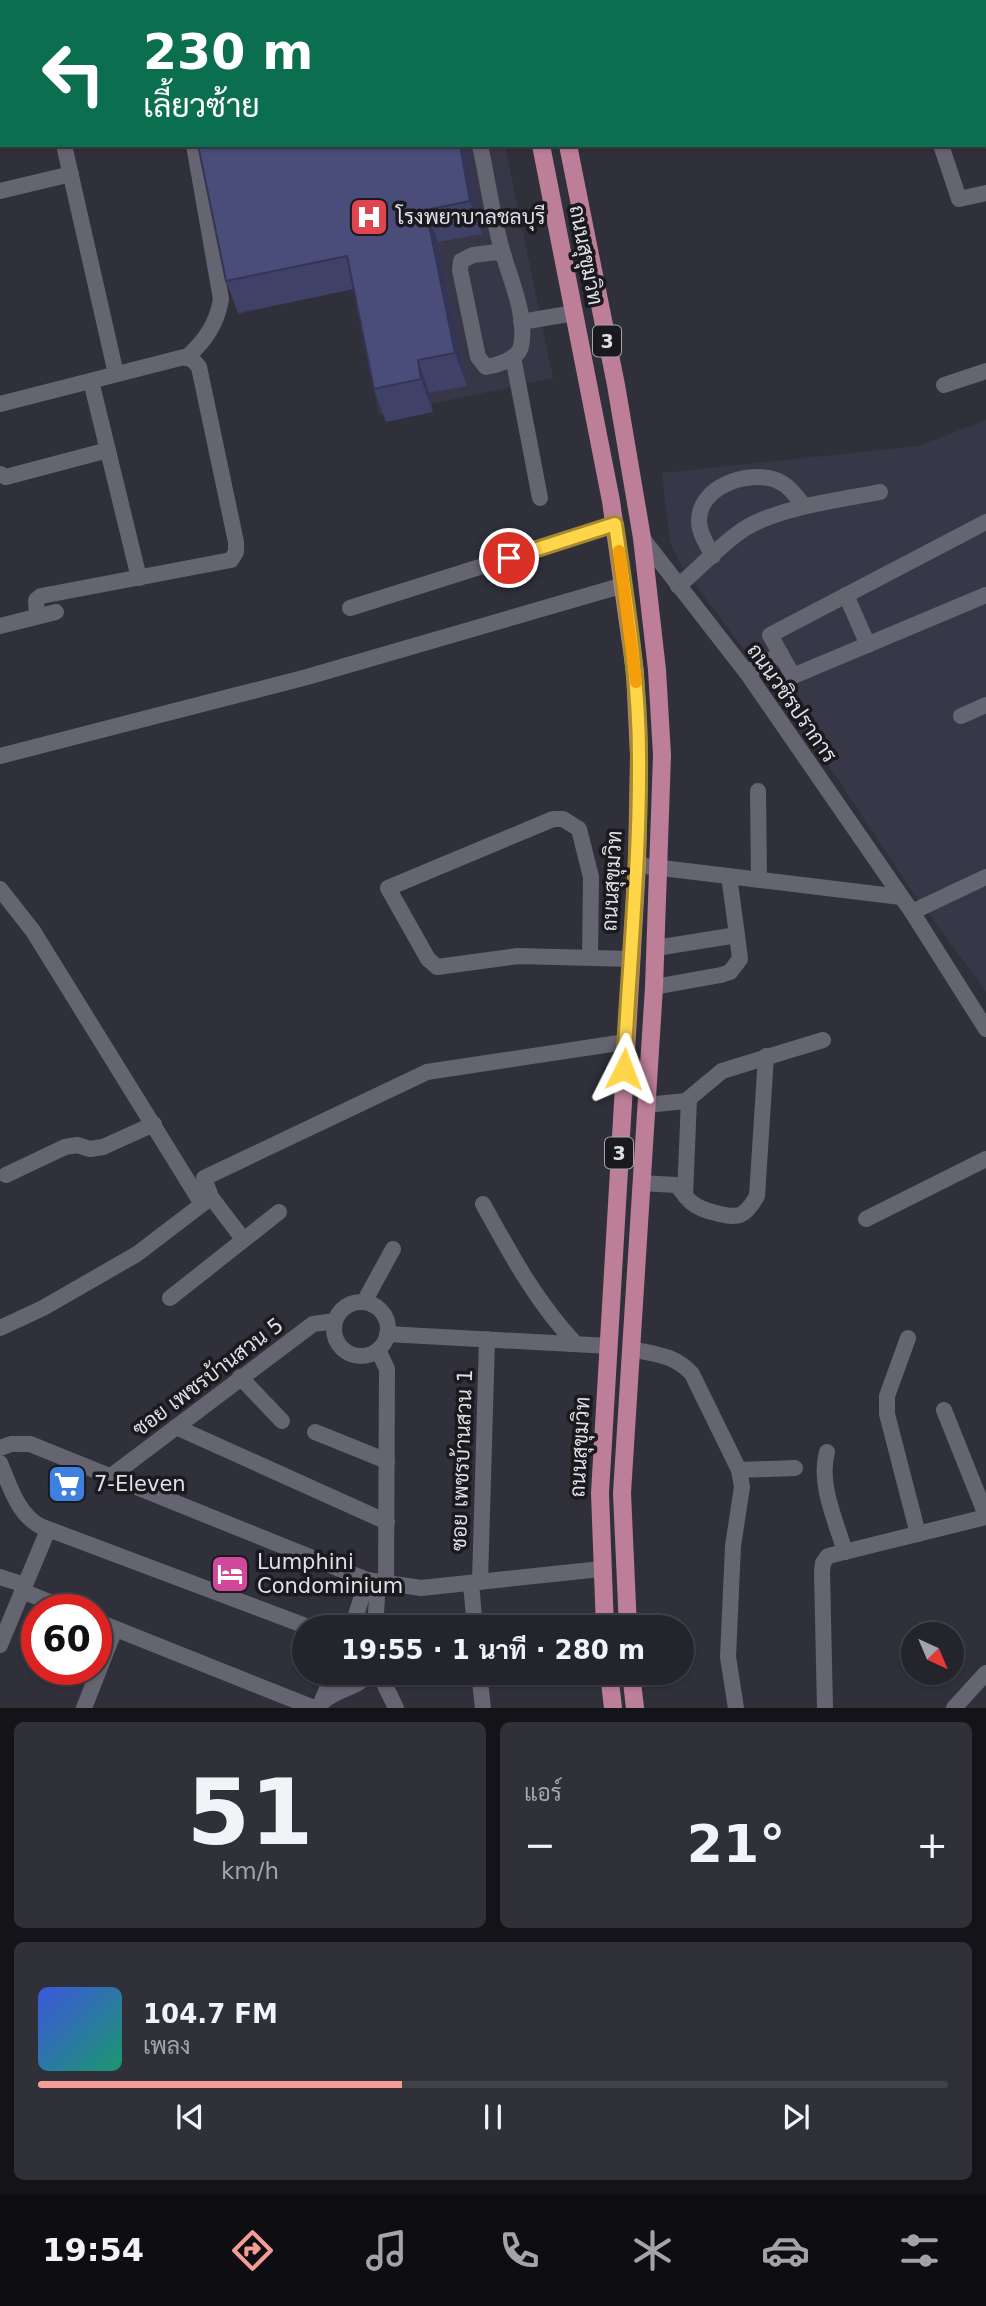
<!DOCTYPE html>
<html lang="th">
<meta charset="utf-8">
<style>
body{margin:0;font-family:"DejaVu Sans",Sarabun,sans-serif;background:#303038;color:#f1f3f6;height:100vh;display:flex;flex-direction:column;font-size:26px;white-space:nowrap}
*{box-sizing:border-box;margin:0}
p{font-size:23px;color:#a3a4a9}
.icon{flex:none;width:38px;height:38px;fill:none;stroke:currentColor;stroke-width:2;stroke-linecap:round;stroke-linejoin:round}
.map{position:relative;height:1708px;overflow:hidden}
.sheet{display:flex;flex-direction:column;gap:14px;padding:14px;background:#141418;flex:1}
.sheet>*{flex:none}
.top-card{position:absolute;left:0px;top:0px;width:987px;height:147px;box-shadow:0 2px 5px #0004,0 0 0 2px #414148;background:#0b6e4f;color:#fff;overflow:hidden}
.needle{width:46px;rotate:136deg}
.buttons{position:absolute;left:901px;top:1622px;display:grid;gap:14px}
.buttons a{display:grid;place-items:center;width:63px;height:63px;border-radius:50%;background:#24242c;box-shadow:0 2px 5px #0004,0 0 0 2px #414148;font-size:35px}
.speed{position:absolute;left:21px;top:1594px;display:flex;gap:14px;font-size:35px;font-weight:700;text-align:center}
.speed>*{display:grid;place-content:center;width:91px;height:91px;border-radius:50%;background:#24242c;box-shadow:0 2px 5px #0004,0 0 0 2px #414148;line-height:1}
.speed .limit{border:10px solid #d22;background:#fff;color:#111}
.pin{position:absolute;display:grid;place-items:center;width:60px;height:60px;color:#fff;margin:-30px;border:4px solid #fff;border-radius:50%;box-shadow:0 2px 7px #0007}
.me{position:absolute;width:77px;margin:-38px;rotate:3deg;stroke-linejoin:round;filter:drop-shadow(0 0 5px #0008)}
.turn{display:flex;align-items:center;gap:24px;height:147px;padding:0 28px;font-size:32px}
.turn .icon{width:91px;height:91px;stroke-width:2.5}
.turn b{display:block;font-size:49px;line-height:60px}
.big{font-size:52px;font-weight:700;line-height:1.1}
.sheet .card{flex:1;display:flex;flex-direction:column;justify-content:center;gap:10px;min-width:0;padding:0 24px;border-radius:10px;background:#303038}
.sheet .dial{align-items:center;gap:0}
.dial b{font-size:91px;line-height:1}
.song{display:flex;align-items:center;gap:21px}
.cover{width:84px;height:84px;border-radius:10px;background:linear-gradient(135deg,hsl(230 70% 55%),hsl(160 70% 35%))}
.played{height:7px;border-radius:4px;background:linear-gradient(90deg,#f59c95 40%,#414148 40%)}
.keys{display:flex;justify-content:space-around;direction:ltr}
.heat{display:flex;justify-content:space-between;align-items:center;font-size:38px;direction:ltr}
.sheet .tiles{flex:1;display:grid;gap:14px;grid-template-columns:1fr 1fr}
.card:last-child{grid-column:span 2}
.trip{position:absolute;left:292px;top:1615px;width:402px;height:70px;border-radius:35px;background:#24242c;box-shadow:0 2px 5px #0004,0 0 0 2px #414148;font-weight:700;line-height:70px;text-align:center}
.tabs{display:flex;height:112px;justify-content:space-around;align-items:center;background:#0e0e12;color:#a3a4a9}
.tabs .icon{width:49px;height:49px}
.tabs .active{color:#f59c95}
.tabs b{font-size:32px;color:#f1f3f6}
.map>svg:first-child{display:block}
.built{fill:#383748}
.lines{fill:none;stroke-linecap:round;stroke-linejoin:round}
.minor{stroke:#656471;stroke-width:16}
.major{stroke:#bd7e97;stroke-width:18}
.wall{fill:#404168}
.shaded-wall{fill:#343555}
.building{fill:#4a4c79;stroke:#343555;stroke-width:2}
.route-casing{stroke:#a68a30;stroke-width:18}
.route{stroke:#ffd54a;stroke-width:12}
.slow{stroke:#f59e0b;stroke-width:12}
.labels{text-anchor:middle;dominant-baseline:central;stroke-width:7;stroke-linejoin:round;paint-order:stroke}
.shield{fill:#19191e;stroke:#a4a4aa;stroke-width:2}
.shield-label{font-size:19px;font-weight:bold;fill:#dfdfe6}
.poi-label{font-size:21px;fill:#dfdfe6;stroke:#19191e;text-anchor:start}
.street-label{font-size:21px;fill:#dfdfe6;stroke:#19191e}
</style>
<div class="map">
<svg width="986" height="1708" viewBox="0 0 986 1708">
<rect width="100%" height="100%" fill="#30303b"/>
<!-- built -->
<g class="built">
<path d="M203,145H505L553,378L379,415L353,289L238,314Z"/>
<path d="M986,420V992L907,884L807,733L682,567L670,542L662,473L919,446Z"/>
</g>
<g class="lines">
<!-- minor -->
<g class="minor">
<path d="M27,0L28,2"/>
<path d="M461,0L462,2"/>
<path d="M837,0L838,2"/>
<path d="M0,88H2"/>
<path d="M64,145L116,374"/>
<path d="M480,145C488,182 493,221 504,257C512,283 527,318 521,346C519,359 497,365 486,367L478,357L460,270L461,261L473,255L497,252L504,256"/>
<path d="M941,145L959,199L986,193"/>
<path d="M0,191L71,174"/>
<path d="M521,322L574,313"/>
<path d="M513,357L540,498"/>
<path d="M186,358C205,341 217,324 221,299L194,145"/>
<path d="M91,381L139,578"/>
<path d="M944,385L986,371"/>
<path d="M0,404L184,357L193,360L199,367L236,542V552L231,560L41,596L36,600L37,616"/>
<path d="M0,474L6,477L108,450"/>
<path d="M986,522L770,635L793,676L986,595"/>
<path d="M642,538L747,673L912,912L986,1029"/>
<path d="M713,556C707,545 699,533 699,521C699,486 748,470 776,480C789,485 796,496 804,506"/>
<path d="M678,586C700,568 721,544 744,529C779,507 840,500 880,492"/>
<path d="M846,595L868,645"/>
<path d="M350,608L615,524"/>
<path d="M0,626L56,612"/>
<path d="M747,673L781,654"/>
<path d="M961,716L986,705"/>
<path d="M0,756L307,677L624,585"/>
<path d="M758,791L759,880"/>
<path d="M637,865L901,897"/>
<path d="M729,876L737,935"/>
<path d="M0,889L33,931L202,1204"/>
<path d="M912,912L986,877"/>
<path d="M590,958L591,877L579,829L563,819H553L388,888L428,959L437,967L518,956L631,959"/>
<path d="M654,987L721,975L730,972L740,959L737,935L656,948"/>
<path d="M646,1105L686,1101L722,1071L823,1040"/>
<path d="M6,1175L65,1147L77,1145L90,1149L103,1147L154,1124"/>
<path d="M641,1183L676,1185C682,1190 685,1197 691,1202C698,1208 707,1211 716,1213C739,1219 745,1217 757,1196L766,1056"/>
<path d="M685,1196L689,1099"/>
<path d="M483,1204C510,1253 536,1302 575,1343"/>
<path d="M866,1219L986,1159"/>
<path d="M243,1239L211,1197L204,1178L427,1072L625,1042"/>
<path d="M170,1298L279,1212"/>
<circle cx="361" cy="1329" r="27"/>
<path d="M364,1302L393,1249"/>
<path d="M0,1328L43,1308L137,1254L209,1199"/>
<path d="M387,1334L609,1346"/>
<path d="M908,1338L887,1396V1414L918,1534"/>
<path d="M631,1349C655,1354 675,1355 692,1374L739,1470L742,1487L733,1546L728,1657L736,1708"/>
<path d="M378,1350L387,1369L386,1583"/>
<path d="M240,1377L282,1421"/>
<path d="M944,1410L986,1515"/>
<path d="M176,1427L387,1522"/>
<path d="M315,1432L387,1461"/>
<path d="M0,1448L11,1444H30L367,1580L421,1588L601,1569"/>
<path d="M827,1452C818,1484 836,1521 845,1552"/>
<path d="M0,1463C10,1486 17,1513 40,1526L311,1628"/>
<path d="M739,1470L795,1468"/>
<path d="M110,1477L313,1324L335,1321"/>
<path d="M0,1577L25,1585"/>
<path d="M480,1582L487,1339"/>
<path d="M471,1583L475,1628"/>
<path d="M22,1591L69,1610"/>
<path d="M96,1621L314,1708"/>
<path d="M352,1628L367,1580"/>
<path d="M375,1628L378,1582"/>
<path d="M0,1645L48,1530"/>
<path d="M379,1673L396,1708"/>
<path d="M479,1673L483,1708"/>
<path d="M321,1703L334,1673"/>
<path d="M84,1708L115,1629"/>
<path d="M318,1708C330,1689 357,1690 370,1673"/>
<path d="M825,1708L822,1572L823,1563L828,1556L986,1517"/>
<path d="M954,1708L986,1673"/>
</g>
<!-- major -->
<g class="major">
<path d="M512,0V2"/>
<path d="M539,0L540,2"/>
<path d="M541,145L611,501L635,672L639,755L637,865L600,1493L605,1628"/>
<path d="M568,145L616,385L642,538L657,670L662,755L654,987L622,1493L628,1628"/>
<path d="M609,1673L613,1708"/>
<path d="M631,1673L635,1708"/>
</g>
</g>
<!-- wall -->
<path class="wall" d="M198,145H466L482,234L438,242L467,386L429,393L433,412L386,422L374,389L354,289L238,313L226,281Z"/>
<!-- shaded-wall -->
<g class="shaded-wall">
<path d="M460,145H466L482,234L470,201Z"/>
<path d="M426,210L438,242L467,386L455,353Z"/>
<path d="M418,360L429,393L433,412L421,379Z"/>
</g>
<!-- building -->
<path class="building" d="M198,145H460L470,201L426,210L455,353L418,360L421,379L374,389L347,256L226,281Z"/>
<g class="lines">
<!-- route casing -->
<g class="route-casing">
<path id="route" d="M509,558L615,524C626,601 639,678 639,756C640,861 629,965 624,1069"/>
</g>
<!-- route -->
<use href="#route" class="route"/>
<!-- slow -->
<path class="slow" d="M619,551L636,682"/>
</g>
<!-- icons -->
<defs>
<g id="hospital-square" transform="scale(2.0125)"><rect x="-9" y="-9" width="18" height="18" rx="4" fill="#e0444e" stroke="#19191e"/><path d="M-5-5h3v3.5h4V-5h3V5h-3V1.5h-4V5h-3Z" fill="#fff"/></g>
<g id="supermarket-square" transform="scale(2.0125)"><rect x="-9" y="-9" width="18" height="18" rx="4" fill="#3f7fe0" stroke="#19191e"/><path d="M-6-5.5h2.5l.6 2H6L4.5 2H-2.5L-4.4-4H-6ZM-1.5 3.2a1.3 1.3 0 1 0 .1 0ZM3 3.2a1.3 1.3 0 1 0 .1 0Z" fill="#fff"/></g>
<g id="hotel-square" transform="scale(2.0125)"><rect x="-9" y="-9" width="18" height="18" rx="4" fill="#d1479c" stroke="#19191e"/><path d="M-6-4.5h1.5V1H6V5H4.5V3h-9V5H-6ZM-4 0a1.8 1.8 0 1 1 3.6 0ZM.5 0V-2.5h3Q6-2.5 6 0Z" fill="#fff"/></g>
</defs>
<g fill-rule="evenodd">
<use href="#hospital-square" x="369" y="217"/>
<use href="#supermarket-square" x="67" y="1484"/>
<use href="#hotel-square" x="230" y="1574"/>
</g>
<g class="labels">
<!-- shield labels -->
<g class="shield">
<rect x="593" y="325.5" width="28" height="31" rx="5"/>
<rect x="605" y="1137.5" width="28" height="31" rx="5"/>
</g>
<g class="shield-label">
<text x="607" y="341">3</text>
<text x="619" y="1153">3</text>
</g>
<!-- poi labels -->
<g class="poi-label">
<text x="396" y="217">โรงพยาบาลชลบุรี</text>
<text x="94" y="1484">7-Eleven</text>
<text x="257" y="1562">Lumphini<tspan x="257" dy="24">Condominium</tspan></text>
</g>
<!-- street labels -->
<g class="street-label">
<text transform="translate(586 255) rotate(79)">ถนนสุขุมวิท</text>
<text transform="translate(792 703) rotate(55)">ถนนวชิรปราการ</text>
<text transform="translate(612 881) rotate(-87)">ถนนสุขุมวิท</text>
<text transform="translate(208 1377) rotate(-37)">ซอย เพชรบ้านสวน 5</text>
<text transform="translate(580 1447) rotate(-87)">ถนนสุขุมวิท</text>
<text transform="translate(462 1460) rotate(-88)">ซอย เพชรบ้านสวน 1</text>
</g>
</g>
</svg>
<div class="buttons">
<a><svg class="needle" viewBox="-14 -14 28 28"><path d="M0-13l5 13h-10z" fill="#e53935"/><path d="M0 13l5-13h-10z" fill="#a3a4a9"/></svg></a>
</div>
<div class="speed"><div class="limit">60</div></div>
<div class="pin" style="left:509px;top:558px;background:#d93025"><svg class="icon" aria-label="arrive" viewBox="0 0 24 24"><path d="M6 21V4h12l-3 4 3 4H6"/></svg></div>
<svg class="me" style="left:624px;top:1069px" viewBox="-20 -20 40 40"><path d="M0-17L14 15 0 8-14 15z" fill="#ffd54a" stroke="#fff" stroke-width="4"/></svg>
<div class="trip">19:55 · 1 นาที · 280 m</div>
<div class="top-card">
<div class="turn"><svg class="icon" aria-label="left" viewBox="0 0 24 24"><path d="M17 20v-9H6M10 6l-5 5 5 5"/></svg><div><b>230 m</b>เลี้ยวซ้าย</div></div>
</div>
</div>
<section class="sheet">
<div class="tiles">
<div class="card dial"><b>51</b><p>km/h</p></div>
<div class="card"><p>แอร์</p>
<div class="heat"><a>−</a><b class="big">21°</b><a>+</a></div>
</div>
<div class="card">
<div class="song"><i class="cover"></i><div><b>104.7 FM</b><p>เพลง</p></div></div>
<div class="played"></div>
<div class="keys"><svg class="icon" aria-label="previous" viewBox="0 0 24 24"><path d="M18 5L8 12l10 7zM5 5v14"/></svg><svg class="icon" aria-label="pause" viewBox="0 0 24 24"><path d="M8 5v14M16 5v14"/></svg><svg class="icon" aria-label="next" viewBox="0 0 24 24"><path d="M6 5l10 7-10 7zM19 5v14"/></svg></div>
</div>
</div>
</section>
<nav class="tabs">
<b>19:54</b>
<svg class="icon active" aria-label="directions" viewBox="0 0 24 24"><path d="M12 3l9 9-9 9-9-9zM9 14v-3h6M13 9l2 2-2 2"/></svg>
<svg class="icon" aria-label="music" viewBox="0 0 24 24"><path d="M9 18V5l10-2v13"/><circle cx="6" cy="18" r="3"/><circle cx="16" cy="16" r="3"/></svg>
<svg class="icon" aria-label="phone" viewBox="0 0 24 24"><path d="M5 4h4l2 5-3 2q2 4 5 5l2-3 5 2v4C11 20 4 13 5 4z"/></svg>
<svg class="icon" aria-label="climate" viewBox="0 0 24 24"><path d="M12 3v18M4 7l16 10M4 17L20 7"/></svg>
<svg class="icon" aria-label="car" viewBox="0 0 24 24"><path d="M5 17H2v-5l4-1 3-4h7l3 4 3 1v5h-3M9 17h6M6 11h13"/><circle cx="7" cy="17" r="2"/><circle cx="17" cy="17" r="2"/></svg>
<svg class="icon" aria-label="filters" viewBox="0 0 24 24"><path d="M4 7h16M4 17h16"/><circle cx="9" cy="7" r="2"/><circle cx="15" cy="17" r="2"/></svg>
</nav>
